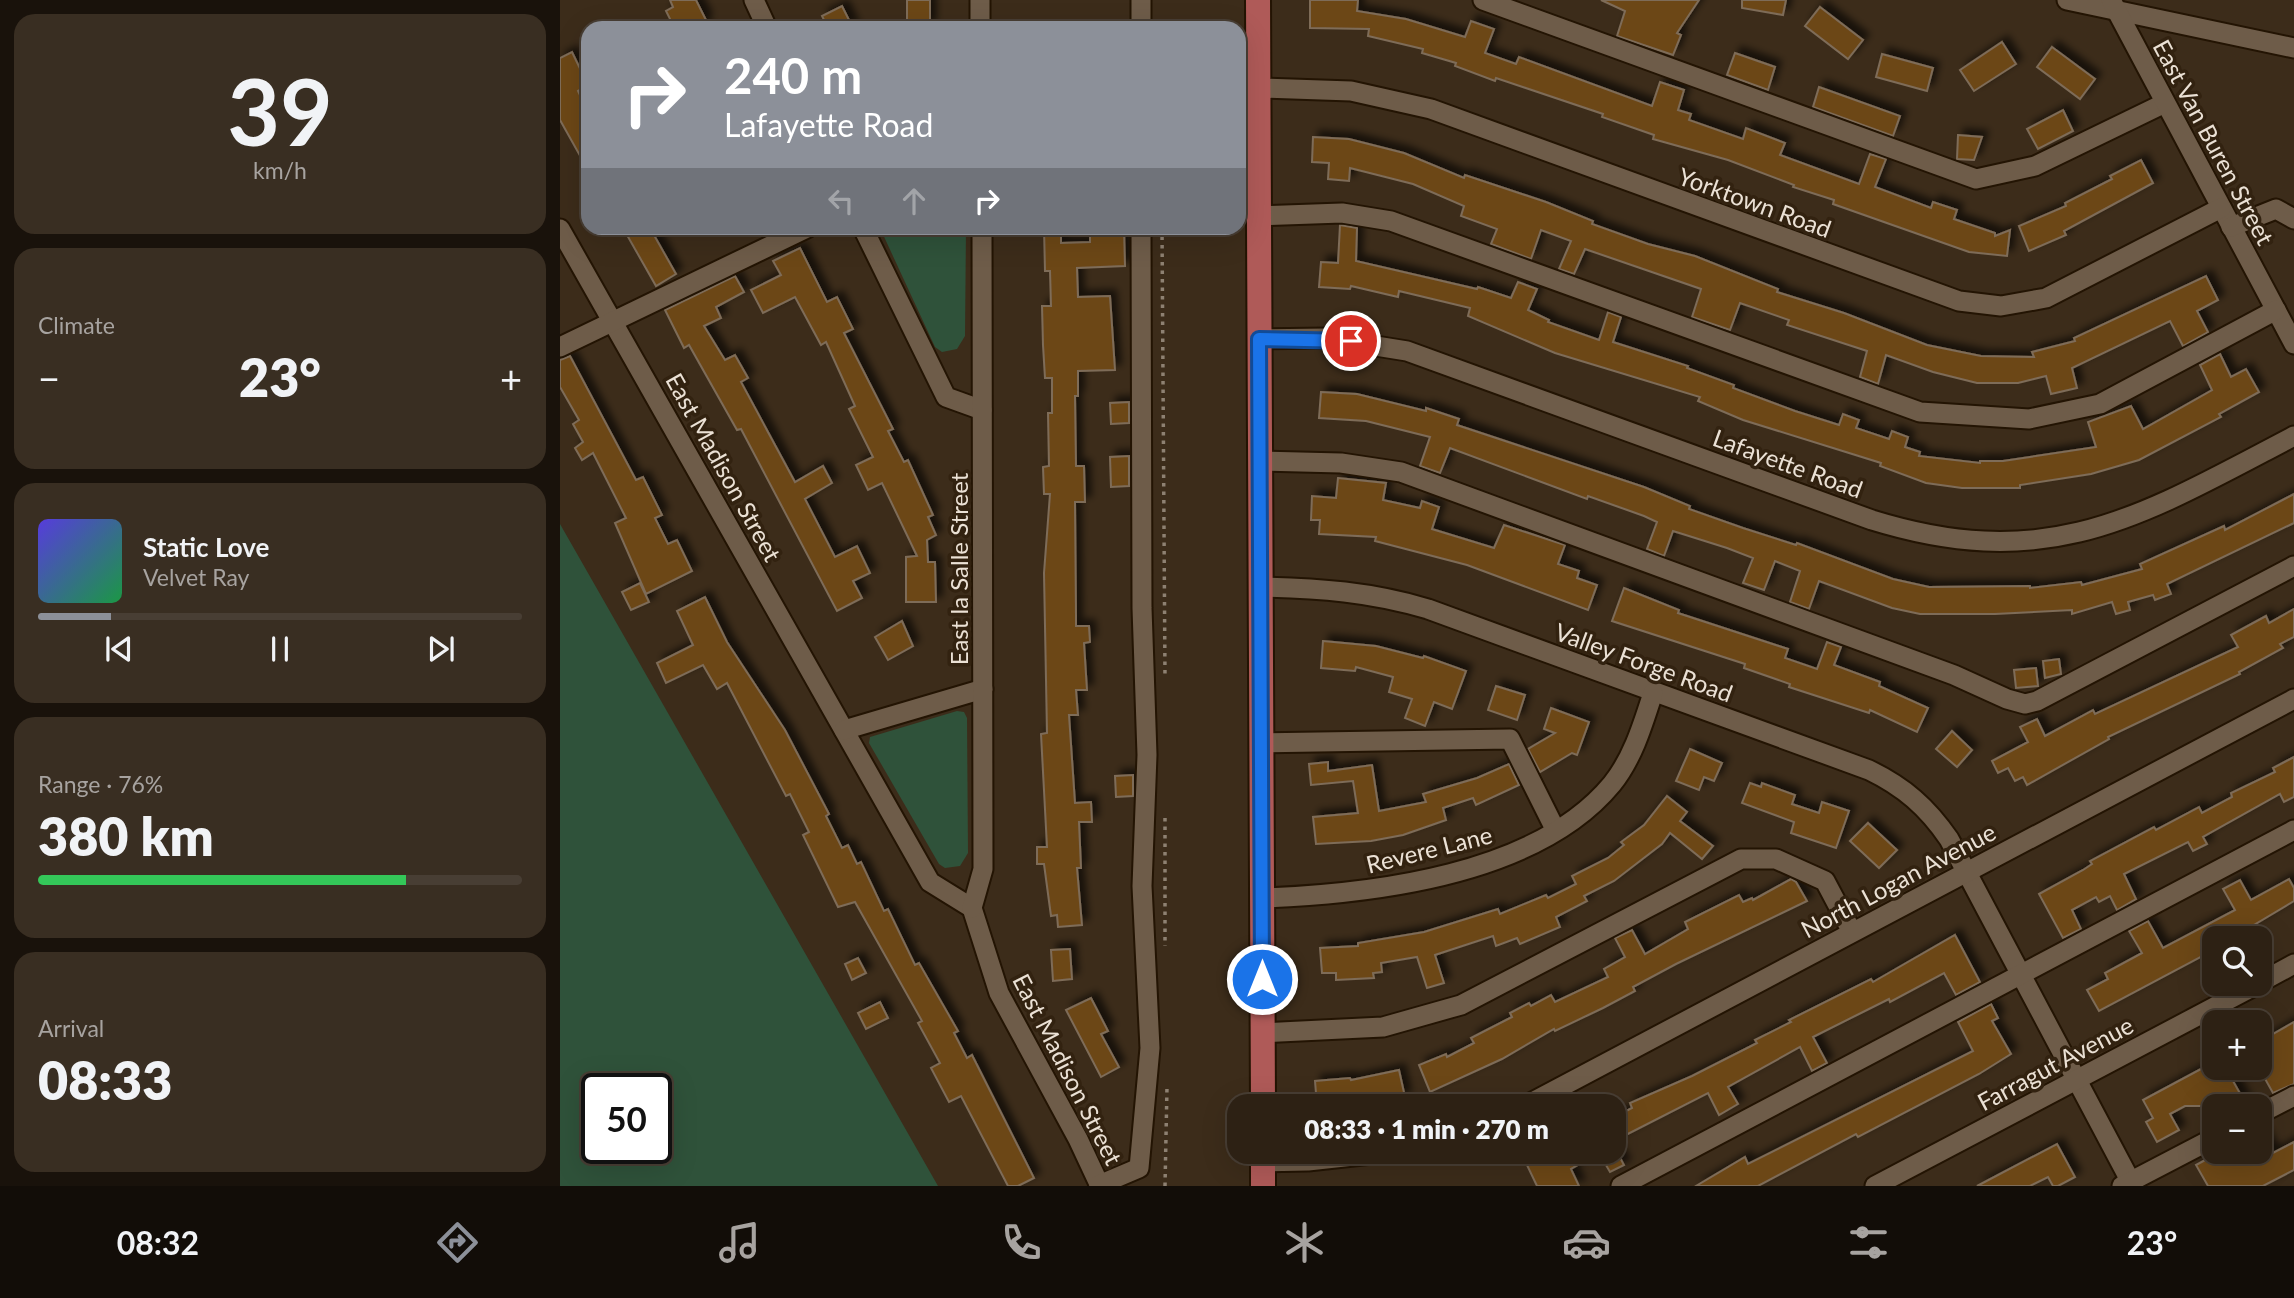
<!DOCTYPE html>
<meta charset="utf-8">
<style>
body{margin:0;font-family:Lato,sans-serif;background:#392e22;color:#f1f3f6;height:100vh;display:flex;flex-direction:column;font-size:26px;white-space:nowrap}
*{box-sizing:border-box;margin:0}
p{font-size:23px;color:#a7a3a0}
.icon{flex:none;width:38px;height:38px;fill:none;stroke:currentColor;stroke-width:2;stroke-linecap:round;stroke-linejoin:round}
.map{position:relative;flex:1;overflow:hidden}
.details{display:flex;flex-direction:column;gap:14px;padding:14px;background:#19120b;width:560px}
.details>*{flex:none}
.top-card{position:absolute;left:21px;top:21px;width:665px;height:214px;border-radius:21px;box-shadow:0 7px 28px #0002,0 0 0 2px #483e34;background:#8c9099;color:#fff;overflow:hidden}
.tools{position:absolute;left:1642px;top:926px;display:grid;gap:14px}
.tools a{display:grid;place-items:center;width:70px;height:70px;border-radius:14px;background:#2d2114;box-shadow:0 7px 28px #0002,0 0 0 2px #483e34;font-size:35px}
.speed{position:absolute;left:21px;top:1073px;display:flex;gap:14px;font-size:35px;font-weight:700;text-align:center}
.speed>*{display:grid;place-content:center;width:91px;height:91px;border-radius:50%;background:#2d2114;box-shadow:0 7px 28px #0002,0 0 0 2px #483e34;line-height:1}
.speed .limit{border:4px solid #111;border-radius:10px;background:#fff;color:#111}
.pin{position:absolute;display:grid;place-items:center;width:60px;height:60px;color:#fff;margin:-30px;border:4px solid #fff;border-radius:50%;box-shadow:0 2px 7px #0007}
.me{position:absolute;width:77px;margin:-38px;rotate:0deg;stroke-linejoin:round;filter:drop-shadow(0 0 5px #0008)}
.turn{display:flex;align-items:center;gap:24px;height:147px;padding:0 28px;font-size:32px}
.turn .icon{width:91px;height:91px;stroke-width:2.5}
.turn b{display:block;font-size:49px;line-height:60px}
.lanes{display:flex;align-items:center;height:66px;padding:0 28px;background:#0003;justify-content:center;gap:35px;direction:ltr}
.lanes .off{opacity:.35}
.big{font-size:52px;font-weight:800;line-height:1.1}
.details .card{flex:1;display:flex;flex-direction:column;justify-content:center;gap:10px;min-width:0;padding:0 24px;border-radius:21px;background:#392e22}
.details .dial{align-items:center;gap:0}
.dial b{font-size:91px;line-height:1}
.song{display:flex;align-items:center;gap:21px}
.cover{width:84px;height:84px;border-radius:10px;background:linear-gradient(135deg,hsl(250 70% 55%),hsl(140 70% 35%))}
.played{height:7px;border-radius:4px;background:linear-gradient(90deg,#8c9099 15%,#483e34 15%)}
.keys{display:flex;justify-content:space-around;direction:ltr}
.heat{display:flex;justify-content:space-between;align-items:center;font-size:38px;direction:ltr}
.charge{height:10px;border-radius:5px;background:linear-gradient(90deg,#34c759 76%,#483e34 0)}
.trip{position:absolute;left:667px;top:1094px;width:399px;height:70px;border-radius:21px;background:#2d2114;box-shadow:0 7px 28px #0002,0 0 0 2px #483e34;font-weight:800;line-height:70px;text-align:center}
.dock{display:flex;height:112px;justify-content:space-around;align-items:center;background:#120d08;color:#a7a3a0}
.dock .icon{width:49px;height:49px}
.dock .current{color:#8c9099}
.dock b{font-size:32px;color:#f1f3f6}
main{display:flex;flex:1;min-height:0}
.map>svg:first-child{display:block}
.green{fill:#2f523a;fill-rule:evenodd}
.building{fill:#6c4719;stroke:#7e6c58;stroke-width:2;filter:url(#shadow)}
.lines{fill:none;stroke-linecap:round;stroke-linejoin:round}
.minor-casing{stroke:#231403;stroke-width:23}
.major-casing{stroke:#231403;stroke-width:28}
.path{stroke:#8e8172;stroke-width:3.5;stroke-dasharray:3.5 5;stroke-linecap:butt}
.minor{stroke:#6e5c49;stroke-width:19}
.major{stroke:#af5a58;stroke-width:24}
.route-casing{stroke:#114b97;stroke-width:18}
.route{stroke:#1a73e8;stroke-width:12}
.labels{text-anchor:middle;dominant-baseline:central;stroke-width:7;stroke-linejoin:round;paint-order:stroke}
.street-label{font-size:24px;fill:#ebe1d5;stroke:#322210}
</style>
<main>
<section class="details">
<div class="card dial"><b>39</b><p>km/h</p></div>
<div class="card"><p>Climate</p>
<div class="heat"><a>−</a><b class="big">23°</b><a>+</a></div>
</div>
<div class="card">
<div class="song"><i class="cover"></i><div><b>Static Love</b><p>Velvet Ray</p></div></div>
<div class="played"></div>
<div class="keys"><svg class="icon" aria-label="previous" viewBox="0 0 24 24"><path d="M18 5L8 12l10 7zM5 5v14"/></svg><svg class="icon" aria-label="pause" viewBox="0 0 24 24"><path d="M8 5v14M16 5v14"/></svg><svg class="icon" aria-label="next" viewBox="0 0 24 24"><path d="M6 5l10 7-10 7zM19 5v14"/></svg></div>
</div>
<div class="card"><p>Range · 76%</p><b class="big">380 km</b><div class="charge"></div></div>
<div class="card"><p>Arrival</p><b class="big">08:33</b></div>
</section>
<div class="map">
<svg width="1734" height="1186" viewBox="0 0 1734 1186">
<defs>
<filter id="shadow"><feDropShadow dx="6" dy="-6" stdDeviation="3.5" flood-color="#0009"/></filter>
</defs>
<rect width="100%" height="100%" fill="#3c2c1a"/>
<!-- green -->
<g class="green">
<path d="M320,228H406L405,336L397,349L382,352L375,347Z"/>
<path d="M0,524L378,1186H0ZM37,1088H96V1148H37Z"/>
<path d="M397,711L404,712L407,718L408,853L400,866L385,868L379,864L309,743L310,737Z"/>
</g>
<!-- building -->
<g class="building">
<path d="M110,0H136L146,20L142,23L145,28H120L118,23L113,25L106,11L113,7Z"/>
<rect x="347" y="0" width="23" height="27"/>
<path d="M750,0H798L797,11L846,19L905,37L911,21L934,29L925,53L956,64L959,57L1092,106L1100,82L1124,90L1118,110L1131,114L1129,120L1183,139L1186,128L1225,143L1220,155L1299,184L1310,154L1326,159L1315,187L1371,208L1373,202L1397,210L1394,219L1435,233V236L1450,230L1447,256L1409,252L1273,204L1274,200L1233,187L1234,185L1168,160L1093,139L1094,135L1042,117L1043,114L936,78L935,81L895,66L896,63L862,53L863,49L808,36L809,29L750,28Z"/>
<path d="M1041,0H1139L1117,33L1121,35L1113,55L1057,36L1065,11Z"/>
<path d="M1182,0H1226L1223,15L1182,8Z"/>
<path d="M282,6L293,28H268L262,16Z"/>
<path d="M1260,7L1303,40L1288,59L1245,26Z"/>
<path d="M1442,42L1456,64L1414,91L1400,70Z"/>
<path d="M1492,47L1535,79L1520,99L1477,67Z"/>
<path d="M12,52L28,85L18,91L28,112V170L0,120V58Z"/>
<path d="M1175,53L1215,67L1208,90L1167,75Z"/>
<path d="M1322,54L1373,68L1367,91L1316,77Z"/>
<path d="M1259,87L1340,116L1333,136L1253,107Z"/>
<path d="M1503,110L1513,131L1478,149L1467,129Z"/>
<path d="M1398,135L1422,137L1414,160L1397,159Z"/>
<path d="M753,137L789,139L844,153L904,178L905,175L986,202L1033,221L1032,224L1088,244L1135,256L1218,289L1217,292L1284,313L1367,345L1421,356L1474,357L1472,352L1515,341L1514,338L1646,276L1658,300L1637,311L1648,332L1623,346L1610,321L1512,368L1517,388L1491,394L1486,376L1458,383H1417L1373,372L1326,355L1318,384L1300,377L1307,351L1227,325L1229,320L1180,303L1170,330L1132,317L1141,289L1025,249L1014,274L999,269L1011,241L981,230L971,259L931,244L937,229L901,216L904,206L853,184L790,168L789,181L768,179L769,163L752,162Z"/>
<path d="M1581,160L1593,183L1504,231L1506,235L1469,251L1459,226L1506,206L1505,203L1552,179L1550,176Z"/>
<path d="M780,225L797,228L796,261L917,289L918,287L951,298L958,282L977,289L968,310L989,320L988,322L1039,340L1048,312L1061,317L1053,342L1128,366L1127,368L1174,385L1173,388L1235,411L1279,425L1283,414L1299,420L1296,428L1329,439L1332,431L1348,437L1345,447L1360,452L1359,456L1420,463V461H1443L1536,447L1528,422L1571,406L1583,429L1652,390L1640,365L1660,354L1671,377L1686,369L1699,392L1659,414L1661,417L1579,460L1531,474L1460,485V488H1402L1366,483L1320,466L1321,463L1183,420L1138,401L1140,397L995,353L908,316L910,308L839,291L838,297L791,286L790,289L759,287L761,262L778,263Z"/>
<path d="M63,228H90L116,274L96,286Z"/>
<path d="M484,228H501V243L530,242V228H564L565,266L517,268L518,297L550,296L555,370L518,371V396H515L516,466H524L525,502H515L516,615V626H529L530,642L524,643L527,690H516L518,715H509L515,803L531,802L532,822H519L521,868H517L522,925L498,927L497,915L491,916L484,864H477V847H487L481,734L487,733L484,573L490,494H484L483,467L489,466L488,413H492V378H485L483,345L482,306H491L490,271H485Z"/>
<path d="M240,248L267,302L277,297L293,329L284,333L333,429L328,431L344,462L348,460L373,515L368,517L376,535L367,540L368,562H375L376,602H346V557L357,556L322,483L308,490L296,465L313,457L289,409L295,406L266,342L261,345L235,297L203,313L191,290L221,275L213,261Z"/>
<path d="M175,276L184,292L156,307L161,318L144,326L165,360L175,355L188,378L181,382L235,482L263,466L272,483L245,499L275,557L297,546L310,573L293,581L302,598L277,611L181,429L177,430L129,345L124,348L105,310Z"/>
<path d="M10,356L76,480L83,477L102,515L95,518L108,544L117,540L132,571L86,594L55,523L66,518L33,453L22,460L15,448L23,442L13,424L19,420L0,387V360Z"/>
<path d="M761,392L797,394L866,411V408L899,419L897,425L1084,487L1130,506L1129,509L1183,528L1236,545L1237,543L1333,579L1369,587L1470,586V588L1521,582L1522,585L1582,569L1580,564L1664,526L1665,530L1734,494V523L1607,584L1611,594L1595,600L1593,595L1568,602L1570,610L1556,614L1552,602L1512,614V610L1435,614H1360L1332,608L1259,581L1249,609L1230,602L1240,571L1215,561L1204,590L1183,583L1193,558L1167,548L1113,531L1104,556L1087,549L1097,522L1084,516L1028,496L1027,499L890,448L880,473L860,466L870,437L806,421L759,418Z"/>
<path d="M569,402V423L551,424L550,403Z"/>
<path d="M569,456V486L551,487L550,457Z"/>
<path d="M778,478L826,483L823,500L860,508L862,501L879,507L872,529L934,548L944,525L1005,545L998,564L1019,571L1017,578L1037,585L1028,610L907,565L815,541L816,537L759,534L760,520H751L752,496L776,498Z"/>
<path d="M80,583L89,602L71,610L62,592Z"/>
<path d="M1064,588L1119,610L1118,613L1228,649L1225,658L1257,669L1267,642L1281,647L1274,665L1320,682L1319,686L1368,708L1357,732L1310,710L1309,713L1229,687L1230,684L1184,668L1185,664L1052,621Z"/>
<path d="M145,597L167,642L225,730L269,814L266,816L282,848L288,845L297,864L301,862L324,911L328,909L355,965L359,963L398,1031L394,1033L407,1058L412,1055L474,1178L458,1186H448L401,1096L389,1102L371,1068L380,1063L358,1023L362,1021L295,902L278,907L243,835L249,832L230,794L226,796L167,683L157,689L143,665L106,683L97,663L133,645L117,611Z"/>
<path d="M1734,609V637L1720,644L1723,648L1679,672L1680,674L1548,737L1549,739L1467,785L1463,777L1455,781L1448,768L1438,773L1432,761L1468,742L1460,727L1477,719L1485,736L1533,710L1535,714L1678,647L1671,635L1706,616L1709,623Z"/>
<path d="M342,621L353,646L328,660L315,637Z"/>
<path d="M763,641L816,646L863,658L864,656L906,671L892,709L874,702L865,726L845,718L852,699L829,692L833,677L796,667L795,671L761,668Z"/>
<path d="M1499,659L1501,674L1485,678L1483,661Z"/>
<path d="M1476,668L1478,686L1456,688L1454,670Z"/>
<path d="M936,686L965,695L957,720L928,710Z"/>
<path d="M991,708L1029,722L1017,755L1012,753L980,772L968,749L995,733L984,729Z"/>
<path d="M1392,731L1412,750L1397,767L1376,749Z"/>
<path d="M1130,749L1162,763L1154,781L1144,777L1139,790L1116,781Z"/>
<path d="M1734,757V797L1724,802L1720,794L1643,837L1647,844L1633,851L1628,842L1564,874L1576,899L1557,910L1550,896L1539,902L1536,897L1512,910L1521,929L1503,938L1479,894L1523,870L1532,864L1530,861L1594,827L1596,830L1639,807L1642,813L1672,797L1671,793L1715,772L1713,768Z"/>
<path d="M768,762V771L812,765L819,811L866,802L863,794L917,778L949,764L959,785L916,805L913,798L883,808L886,820L843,835L811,841L756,844L753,817L798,813L793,781L751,785L749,764Z"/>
<path d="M573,775V796L556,797L555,776Z"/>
<path d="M1190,783L1201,787L1202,783L1235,795L1232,804L1259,813L1262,802L1289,811L1276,848L1231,833L1234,822L1182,803Z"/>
<path d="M1107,796L1127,812L1120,821L1153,846L1142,859L1110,833L1102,844L1054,881L1024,896L1027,901L996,917L1000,927L960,944L957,938L936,946L933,936L875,955L884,983L867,988L857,957L821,963L822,972L813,973L814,978L776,980V973H762L760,948L798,946V943L864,932L938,909L940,914L986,895L988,898L1016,884L1012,876L1048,858L1064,845L1061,842L1084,825Z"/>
<path d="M1308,823L1337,850L1319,868L1290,841Z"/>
<path d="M1231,879L1236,882L1247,901L1116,964L1073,987L1075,991L1043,1008L995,1031L994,1029L942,1059L870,1092L859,1065L886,1054L887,1057L914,1043L911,1038L952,1017L950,1013L969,1003L971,1006L991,995L995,1002L1048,977L1044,969L1065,957L1055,938L1072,930L1085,954L1128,929L1125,922L1179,895L1183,902L1192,898L1193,900Z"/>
<path d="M1729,879L1734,888V901L1672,938H1654V950L1539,1011L1527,990L1548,979L1545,973L1582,953L1569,931L1588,921L1603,948L1675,910L1663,889L1680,880L1691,900Z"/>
<path d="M1395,935L1420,982L1396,995L1384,973L1330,1002L1329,999L1253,1037L1267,1063L1252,1071L1240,1047L1168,1087L1178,1104L1159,1115L1148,1093L1054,1141V1117L1072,1108L1070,1103L1132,1076L1197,1043L1195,1040L1231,1022L1229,1020L1311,979L1313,982Z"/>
<path d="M510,949L512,979L493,981L491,950Z"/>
<path d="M298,958L306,973L292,980L285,964Z"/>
<path d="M531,998L548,1031L541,1034L559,1067L541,1077L506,1010Z"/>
<path d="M320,1002L328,1018L306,1029L298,1013Z"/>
<path d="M1431,1004L1438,1018L1432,1021L1451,1054L1419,1074L1298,1137L1296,1134L1198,1186H1136L1185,1157L1188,1164L1413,1051L1398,1022Z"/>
<path d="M1734,1022V1084L1713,1093L1699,1068L1673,1081L1687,1106H1625L1610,1114L1619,1130L1597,1142L1586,1122L1593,1118L1583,1100L1654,1062V1068H1699V1042Z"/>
<path d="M839,1070L845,1097L811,1104L757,1106L755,1081L790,1078L791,1080Z"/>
<path d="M1699,1128L1713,1153L1734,1142V1170L1703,1186H1648L1636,1165L1660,1152H1699Z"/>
<path d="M1497,1144L1515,1177L1498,1186H1493L1488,1177L1470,1186H1417Z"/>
<path d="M989,1152H1057L1064,1165L1050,1172L1039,1153L1011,1169L1019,1186H977L966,1163Z"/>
</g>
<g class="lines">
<!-- minor casing -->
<g class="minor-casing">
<g id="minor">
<path d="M194,0L207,28"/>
<path d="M420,0V28"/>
<path d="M581,0V28"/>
<path d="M923,0L1416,179L1475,166L1605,103"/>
<path d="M1507,0L1734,48"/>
<path d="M1551,0L1734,344"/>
<path d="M699,88L791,91L871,109L1399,301L1441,306L1486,298L1661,208"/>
<path d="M699,216L782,213L831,221L1360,412L1469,419L1540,404L1716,310"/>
<path d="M1671,227L1716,209L1734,219"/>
<path d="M303,228L386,397L422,410"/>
<path d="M0,229L370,882L412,908L439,993L518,1139L540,1186"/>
<path d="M699,339L766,338L847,351L1312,520C1490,575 1581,516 1734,436"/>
<path d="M0,347L247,228"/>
<path d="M699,461L781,463L841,472L1394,675L1447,699L1465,704L1477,701L1734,566"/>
<path d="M699,587C758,588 812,592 868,609L1309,770C1344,787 1367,807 1389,839L1573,1186"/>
<path d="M284,730L423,689"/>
<path d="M700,743L950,739L995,829"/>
<path d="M702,898C812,894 977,875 1052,784C1073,758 1083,724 1093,693"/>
<path d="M412,908L423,869L422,228"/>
<path d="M1699,983L1734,964"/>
<path d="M702,1033L823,1027L901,1005L1181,859H1216L1265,881L1292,932"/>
<path d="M965,1106L1734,699"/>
<path d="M1699,1114L1734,1096"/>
<path d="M703,1162L748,1161L830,1152"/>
<path d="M539,1185L579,1168L590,1048L582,886L587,755L582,608L581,228"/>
<path d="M1061,1186L1734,830"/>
<path d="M1315,1186L1698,984"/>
<path d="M1562,1186L1654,1138"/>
</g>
</g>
<!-- major casing -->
<g class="major-casing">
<g id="major">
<path d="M698,0L703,1106"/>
<path d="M703,1152V1186"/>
</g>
</g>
<!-- path -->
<g class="path">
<path d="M602,228L605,677"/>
<path d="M605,818V946"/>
<path d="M605,1186L607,1087"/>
</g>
<!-- minor -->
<use href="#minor" class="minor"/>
<!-- major -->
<use href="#major" class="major"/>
</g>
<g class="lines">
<!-- route casing -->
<g class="route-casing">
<path id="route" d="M702,979L699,339L791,341"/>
</g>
<!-- route -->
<use href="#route" class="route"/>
</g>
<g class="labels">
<!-- street labels -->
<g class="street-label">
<text transform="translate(1654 142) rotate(62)">East Van Buren Street</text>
<text transform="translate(1195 202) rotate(20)">Yorktown Road</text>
<text transform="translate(1228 463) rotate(20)">Lafayette Road</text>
<text transform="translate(164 467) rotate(61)">East Madison Street</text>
<text transform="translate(398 569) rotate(-90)">East la Salle Street</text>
<text transform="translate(1084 662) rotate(20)">Valley Forge Road</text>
<text transform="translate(869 849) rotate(-14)">Revere Lane</text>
<text transform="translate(1338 880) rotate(-28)">North Logan Avenue</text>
<text transform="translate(1495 1063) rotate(-28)">Farragut Avenue</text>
<text transform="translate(508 1069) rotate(63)">East Madison Street</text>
</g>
</g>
</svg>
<div class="tools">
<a><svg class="icon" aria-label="search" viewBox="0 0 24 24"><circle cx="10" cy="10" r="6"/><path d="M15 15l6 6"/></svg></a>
<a>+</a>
<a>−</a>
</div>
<div class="speed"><div class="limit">50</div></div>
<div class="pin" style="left:791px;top:341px;background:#d93025"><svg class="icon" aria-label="arrive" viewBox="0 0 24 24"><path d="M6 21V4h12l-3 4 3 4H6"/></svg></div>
<svg class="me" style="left:702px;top:979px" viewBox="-20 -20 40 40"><circle r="17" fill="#1a73e8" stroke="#fff" stroke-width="3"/><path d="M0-11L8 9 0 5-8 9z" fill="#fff"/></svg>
<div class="trip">08:33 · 1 min · 270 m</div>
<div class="top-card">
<div class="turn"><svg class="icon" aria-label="right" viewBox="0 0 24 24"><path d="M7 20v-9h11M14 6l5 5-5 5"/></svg><div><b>240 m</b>Lafayette Road</div></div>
<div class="lanes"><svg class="icon off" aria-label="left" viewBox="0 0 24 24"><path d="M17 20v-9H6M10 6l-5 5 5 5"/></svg><svg class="icon off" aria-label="ahead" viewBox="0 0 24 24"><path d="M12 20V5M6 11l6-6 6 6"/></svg><svg class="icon" aria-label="right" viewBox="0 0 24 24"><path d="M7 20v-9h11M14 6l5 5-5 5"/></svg></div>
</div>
</div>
</main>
<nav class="dock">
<b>08:32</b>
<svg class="icon current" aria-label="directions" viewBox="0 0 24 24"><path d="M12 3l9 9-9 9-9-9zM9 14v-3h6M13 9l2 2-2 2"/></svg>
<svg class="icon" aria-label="music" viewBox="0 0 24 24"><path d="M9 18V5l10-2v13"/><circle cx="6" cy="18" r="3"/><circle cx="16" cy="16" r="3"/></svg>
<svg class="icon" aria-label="phone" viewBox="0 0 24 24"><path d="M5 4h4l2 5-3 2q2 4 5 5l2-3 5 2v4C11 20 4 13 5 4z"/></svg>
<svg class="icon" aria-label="climate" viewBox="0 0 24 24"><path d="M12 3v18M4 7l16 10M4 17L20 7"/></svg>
<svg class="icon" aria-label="car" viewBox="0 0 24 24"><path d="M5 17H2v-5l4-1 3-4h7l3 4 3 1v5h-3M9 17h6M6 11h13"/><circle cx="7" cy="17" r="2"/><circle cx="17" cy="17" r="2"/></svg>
<svg class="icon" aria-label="filters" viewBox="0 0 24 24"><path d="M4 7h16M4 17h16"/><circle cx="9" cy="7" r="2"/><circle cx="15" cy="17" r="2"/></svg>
<b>23°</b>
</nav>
